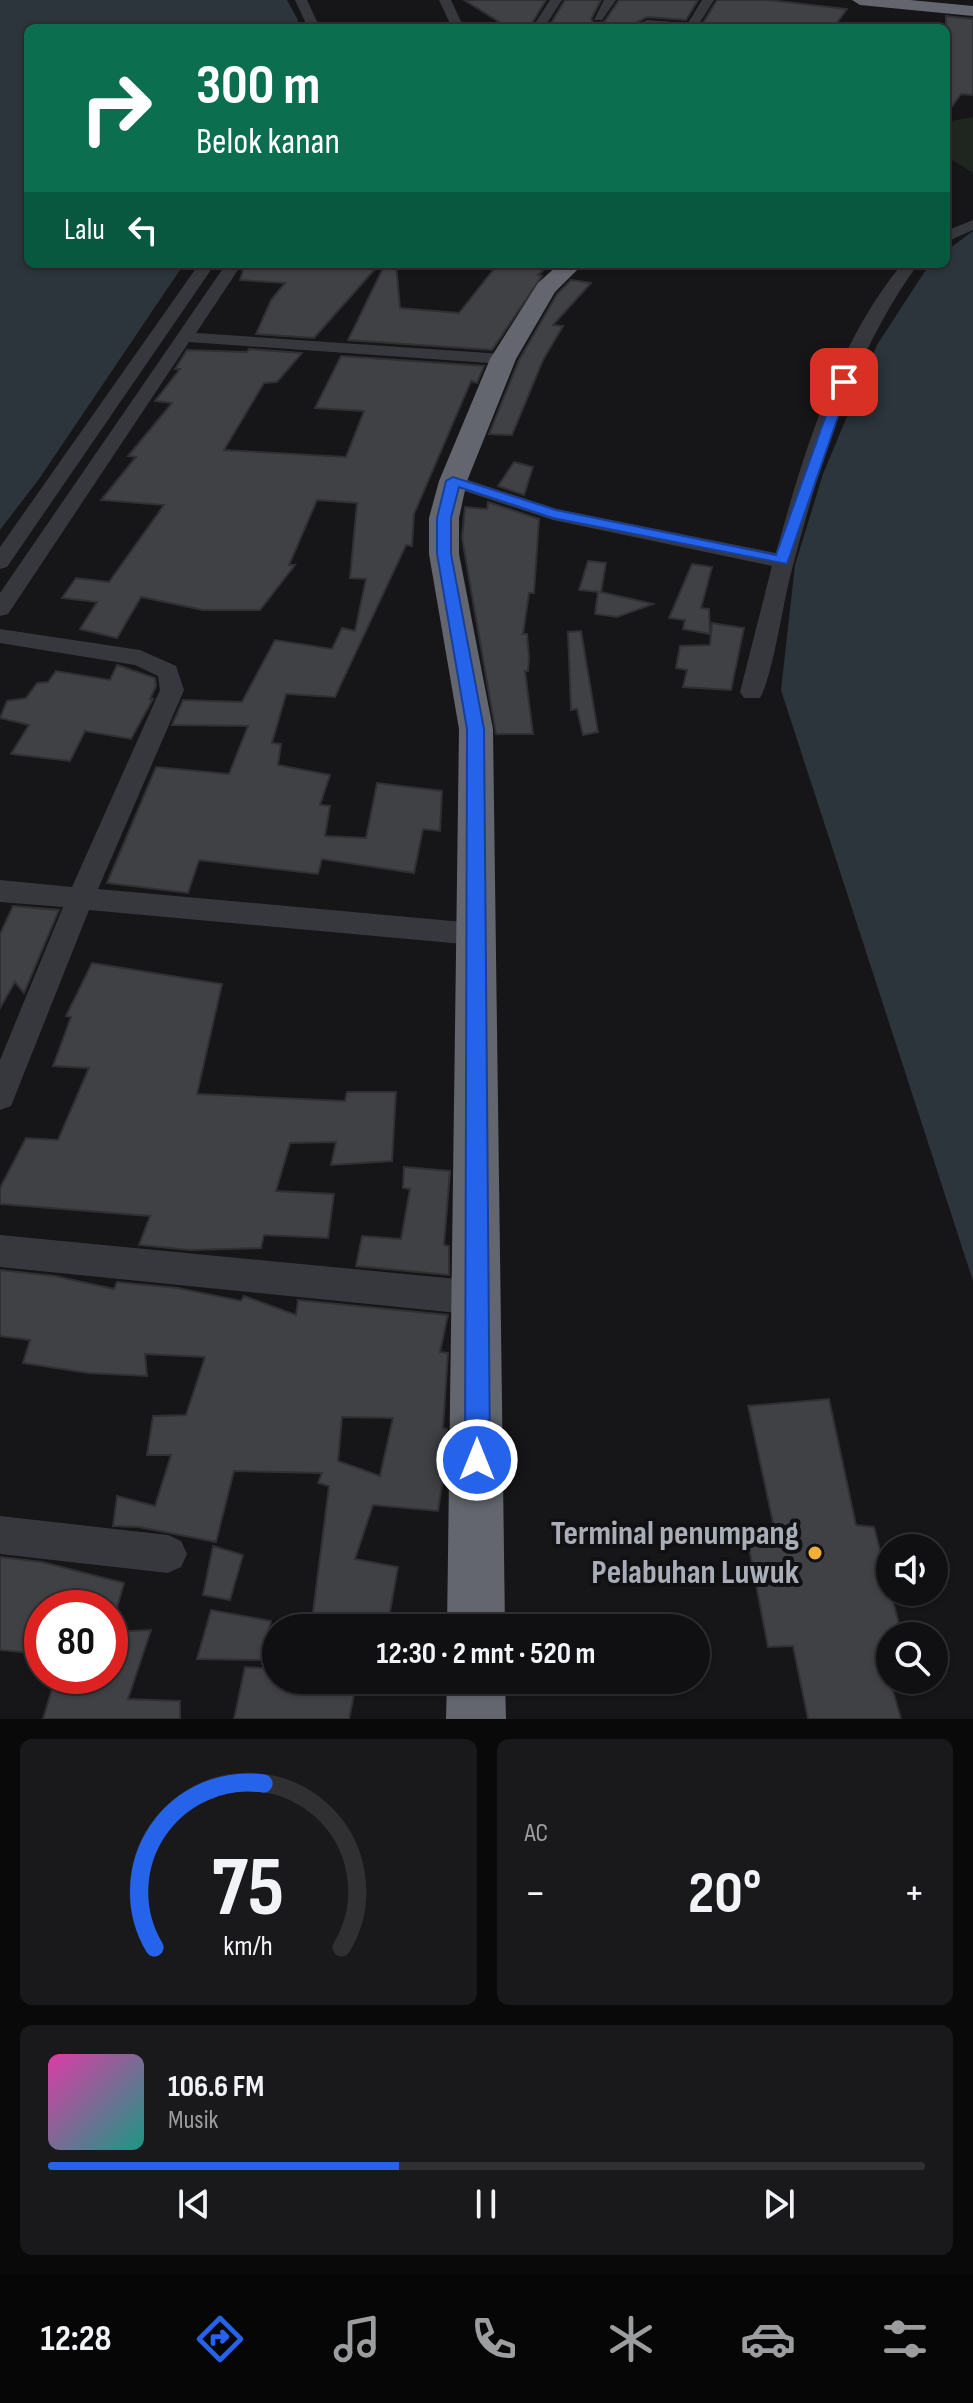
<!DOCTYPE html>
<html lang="id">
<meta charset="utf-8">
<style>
body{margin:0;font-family:"Sofia Sans Condensed",sans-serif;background:#19191b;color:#f1f3f6;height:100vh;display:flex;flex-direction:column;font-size:30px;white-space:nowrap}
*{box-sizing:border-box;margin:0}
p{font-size:26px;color:#9c9d9f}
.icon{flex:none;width:44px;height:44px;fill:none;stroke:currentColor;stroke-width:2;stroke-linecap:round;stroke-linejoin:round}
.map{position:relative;height:1719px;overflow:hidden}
.side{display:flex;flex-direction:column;gap:20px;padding:20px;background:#09090a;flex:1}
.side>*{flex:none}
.hud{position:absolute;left:24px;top:24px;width:926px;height:244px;border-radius:12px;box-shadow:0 2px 6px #0004,0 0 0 2px #303032;background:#0b6e4f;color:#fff;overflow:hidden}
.tools{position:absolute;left:876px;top:1534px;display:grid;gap:16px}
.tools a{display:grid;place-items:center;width:72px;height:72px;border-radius:50%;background:#101012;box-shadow:0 2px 6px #0004,0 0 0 2px #303032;font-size:40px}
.speed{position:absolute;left:24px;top:1590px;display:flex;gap:16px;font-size:40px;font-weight:700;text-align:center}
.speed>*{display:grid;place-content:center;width:104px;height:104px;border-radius:50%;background:#101012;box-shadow:0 2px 6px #0004,0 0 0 2px #303032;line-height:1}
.speed .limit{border:12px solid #d22;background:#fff;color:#111}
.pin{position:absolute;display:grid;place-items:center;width:68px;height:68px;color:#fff;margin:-34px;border-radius:16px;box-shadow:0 4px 12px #0006}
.me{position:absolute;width:88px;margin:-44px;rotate:0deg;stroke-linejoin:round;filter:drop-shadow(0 0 6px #0008)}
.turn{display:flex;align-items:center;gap:28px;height:168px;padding:0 40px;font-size:36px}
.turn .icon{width:104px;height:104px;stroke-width:2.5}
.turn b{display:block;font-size:56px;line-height:68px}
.then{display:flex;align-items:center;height:76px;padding:0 40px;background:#0003;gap:16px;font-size:30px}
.big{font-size:60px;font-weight:700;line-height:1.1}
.side .widget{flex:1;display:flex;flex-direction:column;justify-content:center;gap:12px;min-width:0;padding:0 28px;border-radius:12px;background:#19191b}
.side .dial{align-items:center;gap:0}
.dial svg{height:208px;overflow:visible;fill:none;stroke:#303032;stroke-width:7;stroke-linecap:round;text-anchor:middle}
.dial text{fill:#f1f3f6;stroke:none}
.song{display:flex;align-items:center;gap:24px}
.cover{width:96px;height:96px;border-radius:12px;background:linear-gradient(135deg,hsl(320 70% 55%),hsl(170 70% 35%))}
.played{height:8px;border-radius:4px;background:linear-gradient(90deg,#2563eb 40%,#303032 40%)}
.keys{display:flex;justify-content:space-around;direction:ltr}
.heat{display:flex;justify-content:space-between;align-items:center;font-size:44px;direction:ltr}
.side .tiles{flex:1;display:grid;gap:20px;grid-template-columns:1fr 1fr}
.widget:last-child{grid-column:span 2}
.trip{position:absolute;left:262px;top:1614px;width:448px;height:80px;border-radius:40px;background:#101012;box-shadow:0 2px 6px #0004,0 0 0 2px #303032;font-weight:700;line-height:80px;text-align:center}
.menu{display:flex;height:128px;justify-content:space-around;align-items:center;background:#060607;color:#9c9d9f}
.menu .icon{width:56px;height:56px}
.menu .selected{color:#2563eb}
.menu b{font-size:36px;color:#f1f3f6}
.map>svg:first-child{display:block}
.green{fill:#1e261f}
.water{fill:#2c353c}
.building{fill:#404145;stroke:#303034;stroke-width:2;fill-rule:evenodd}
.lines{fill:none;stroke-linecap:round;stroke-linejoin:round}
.minor{fill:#37383d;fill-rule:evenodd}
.highway{fill:#63666e;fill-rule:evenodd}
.route{fill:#2563eb;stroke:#184099;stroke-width:2}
.poi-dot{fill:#f2b134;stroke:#111113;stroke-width:3}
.labels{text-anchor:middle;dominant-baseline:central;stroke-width:8;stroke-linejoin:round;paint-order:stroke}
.near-poi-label{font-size:34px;font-weight:bold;fill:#a8adb8;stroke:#111113;text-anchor:end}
</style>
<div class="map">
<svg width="973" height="1719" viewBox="0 0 973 1719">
<rect width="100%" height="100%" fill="#161618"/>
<!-- green -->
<path class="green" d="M973,117V173L946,156V122Z"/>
<!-- water -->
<g class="water">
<path d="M0,0H287L298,20L296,28H28V264H184L39,479L0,530Z"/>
<path d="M973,231V1281L781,690L795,565L823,474L877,345L929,265L946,264V251Z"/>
</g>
<!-- building -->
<g class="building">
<path d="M464,0H546L529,28H509Z"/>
<path d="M565,0H601L591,19L594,23L604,22L619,0H698L686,20L647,17L638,22L650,28H548Z"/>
<path d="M717,0H768L847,9L833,28H710L703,23Z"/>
<path d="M946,16L973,19V95L961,94L946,115Z"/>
<path d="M245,264H307L375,269L314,338L256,334L271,300L285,283L240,280Z"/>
<path d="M385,264H396L400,308L459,313L498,264H550L538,275L542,276L492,350L348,340Z"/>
<path d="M571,280L591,283L553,325L563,326L543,360L512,435L489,434L519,360L557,294Z"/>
<path d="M249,349L302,353L277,382L264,383L224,450L346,457L364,411L315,408L341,356L484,366L477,383L471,381L414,514L412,546L406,545L335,697L286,694L272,743L281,744L278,765L330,775L320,805L330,806L325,836L366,838L377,783L442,791L440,831L423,829L414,873L322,859L318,874L199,860L188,893L107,883L156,767L229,774L248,726L172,725L183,700L242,702L275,640L332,649L342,628L355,631L366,579L350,578L357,503L317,500L289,565H295L260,610H203L141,597L117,638L80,629L97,602L62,598L76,578L109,582L164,505L101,500L136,457L128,456L172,403L155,401L180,369H175L187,350L247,352Z"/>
<path d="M514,462L533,467L524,495L498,486Z"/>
<path d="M488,502L539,519L534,593H529L523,634H527L529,658L528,671H525L533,734H496L462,538L465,507L487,509Z"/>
<path d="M588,561L606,563L601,592L653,604L617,617L595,614L598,592L579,590Z"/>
<path d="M692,564L712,567L701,608L709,609L710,634L683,629L685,620L669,618Z"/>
<path d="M712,623L744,628L731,690L683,687L687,670L676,668L680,646L710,645Z"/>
<path d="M581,631L598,732L583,735L577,709L571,710L568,632Z"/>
<path d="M117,665L155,678L156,686L150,699H153L131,739L85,731L70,761L11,754L29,725L0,718L7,701L26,698L37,683L48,682L56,671L110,680Z"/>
<path d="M13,906L59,910L24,993L15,982L0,1008V934Z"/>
<path d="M92,963L222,984L197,1094L345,1101L347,1092H396L392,1161L331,1165L336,1142L290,1143L276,1191L334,1194L328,1238L264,1235L261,1248L190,1250L139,1245L150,1216L0,1204V1188L26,1138L58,1140L89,1068L53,1066L71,1017L66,1016Z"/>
<path d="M404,1167L450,1171L444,1245L449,1246V1275L356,1266L362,1236L401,1239L410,1189L403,1188Z"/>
<path d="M0,1270L55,1276L114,1289L117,1282L178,1288L241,1301L244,1296L296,1315L298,1300L448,1315L440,1352L448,1353L443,1428L447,1429L446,1460L438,1511L373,1505L355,1559L398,1567L387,1628H311L329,1486L318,1483L322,1473L234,1471L216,1542L139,1527L113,1526L117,1496L155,1506L171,1455H147L153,1416L186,1415L205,1357L145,1354L147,1376L88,1373L23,1363L30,1340L0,1336ZM342,1417L393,1418L380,1476L338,1461Z"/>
<path d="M829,1399L856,1525L874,1527L902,1636H890V1680L901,1719H808L793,1646L768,1647L748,1543L777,1541L748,1406Z"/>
<path d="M213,1546L243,1555L230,1600L203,1595Z"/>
<path d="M0,1557L42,1562L124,1583L117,1608H42V1654L0,1650Z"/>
<path d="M211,1610L271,1621L261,1660L197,1659Z"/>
<path d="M151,1630L128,1699L180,1701V1719H43L56,1676H110V1632Z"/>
<path d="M245,1667L276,1669V1680H357L349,1719H234Z"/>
</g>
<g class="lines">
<!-- minor -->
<g class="minor">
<path d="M295,0H307L320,28H308Z"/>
<path d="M439,0H451L464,28H452Z"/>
<path d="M550,0H562L544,28H532Z"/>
<path d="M604,0H616L602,20H594Z"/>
<path d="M702,0H714L699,24L707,28H664L641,23L647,20L688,23Z"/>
<path d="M973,220V230L946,242V231Z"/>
<path d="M199,264H215L7,567L0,569V547Z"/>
<path d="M226,264H242L196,333L503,354L512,359L503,364L189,342L8,614L0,616V593Z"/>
<path d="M902,264H918C852,355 819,466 791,573C783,603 773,675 760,698H744L740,692L772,566L553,520L446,485L443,481L453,475L557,509L776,553C803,455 836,344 902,264Z"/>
<path d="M0,629L140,650L176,666L184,690L98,889L474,923L484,926L488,934L484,942L474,945L89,910L15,1096L11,1106L0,1110V1060L63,907L0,902V880L72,887L160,690L158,676L135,665L0,643Z"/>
<path d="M0,1235L478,1281L490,1286L495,1298L490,1310L478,1315L0,1267Z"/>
<path d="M0,1516L168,1535L181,1541L187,1554L181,1567L168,1573L0,1554Z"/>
</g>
<!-- highway -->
<g class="highway">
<path d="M852,0H910L973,6V16L860,5Z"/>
<path d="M559,264H583L555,292L516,359L467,481L459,518V554L493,729L505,1628H447L459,729L429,554V518L439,481L490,359L538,283Z"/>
<path d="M447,1680H505L506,1719H446Z"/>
</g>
</g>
<!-- route -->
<path class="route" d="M844,378L850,382L787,564L553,518L459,487L451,518V554L484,729L490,1460L486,1469L477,1473L468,1469L465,1460L467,729L437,554V518L446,481L453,477L556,510L776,555L838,382Z"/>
<!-- markers -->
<circle class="poi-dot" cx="815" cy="1553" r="8"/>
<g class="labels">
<!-- near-poi labels -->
<g class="near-poi-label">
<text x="799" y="1533">Terminal penumpang<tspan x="799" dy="39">Pelabuhan Luwuk</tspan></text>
</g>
</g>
</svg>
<div class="tools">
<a><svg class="icon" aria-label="sound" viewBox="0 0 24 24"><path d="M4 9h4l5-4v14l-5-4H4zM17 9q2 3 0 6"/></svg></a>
<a><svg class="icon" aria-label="search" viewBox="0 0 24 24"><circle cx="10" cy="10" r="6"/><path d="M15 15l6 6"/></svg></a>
</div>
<div class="speed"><div class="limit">80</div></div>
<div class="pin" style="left:844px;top:382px;background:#d93025"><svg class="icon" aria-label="arrive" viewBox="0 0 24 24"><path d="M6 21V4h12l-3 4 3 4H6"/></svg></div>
<svg class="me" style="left:477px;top:1460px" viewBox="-20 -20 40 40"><circle r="17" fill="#2563eb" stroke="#fff" stroke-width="3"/><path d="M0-11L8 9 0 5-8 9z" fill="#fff"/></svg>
<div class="trip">12:30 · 2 mnt · 520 m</div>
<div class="hud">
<div class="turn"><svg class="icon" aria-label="right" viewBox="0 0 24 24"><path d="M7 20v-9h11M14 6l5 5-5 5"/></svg><div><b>300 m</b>Belok kanan</div></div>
<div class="then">Lalu<svg class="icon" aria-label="left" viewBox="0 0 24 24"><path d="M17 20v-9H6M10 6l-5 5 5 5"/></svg></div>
</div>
</div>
<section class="side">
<div class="tiles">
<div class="widget dial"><svg viewBox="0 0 100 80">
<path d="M14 69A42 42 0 1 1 86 69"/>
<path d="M14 69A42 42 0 0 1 56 6" stroke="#2563eb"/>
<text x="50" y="56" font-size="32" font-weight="700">75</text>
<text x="50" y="72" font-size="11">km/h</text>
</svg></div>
<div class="widget"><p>AC</p>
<div class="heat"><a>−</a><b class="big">20°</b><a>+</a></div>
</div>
<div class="widget">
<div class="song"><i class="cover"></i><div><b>106.6 FM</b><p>Musik</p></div></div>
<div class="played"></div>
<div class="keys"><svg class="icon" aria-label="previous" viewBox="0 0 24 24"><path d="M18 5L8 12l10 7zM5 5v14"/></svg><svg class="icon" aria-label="pause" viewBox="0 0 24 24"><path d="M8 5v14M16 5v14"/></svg><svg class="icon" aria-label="next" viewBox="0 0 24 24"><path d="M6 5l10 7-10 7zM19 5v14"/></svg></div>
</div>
</div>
</section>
<nav class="menu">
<b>12:28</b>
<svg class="icon selected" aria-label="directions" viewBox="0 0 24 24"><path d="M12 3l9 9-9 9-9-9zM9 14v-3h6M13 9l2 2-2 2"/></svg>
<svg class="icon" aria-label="music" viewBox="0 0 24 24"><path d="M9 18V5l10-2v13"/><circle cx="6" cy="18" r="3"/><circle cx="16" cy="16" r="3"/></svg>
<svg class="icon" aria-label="phone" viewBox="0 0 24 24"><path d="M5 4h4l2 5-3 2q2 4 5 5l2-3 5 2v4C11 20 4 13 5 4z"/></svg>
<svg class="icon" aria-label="climate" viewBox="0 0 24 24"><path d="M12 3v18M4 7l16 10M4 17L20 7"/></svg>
<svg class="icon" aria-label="car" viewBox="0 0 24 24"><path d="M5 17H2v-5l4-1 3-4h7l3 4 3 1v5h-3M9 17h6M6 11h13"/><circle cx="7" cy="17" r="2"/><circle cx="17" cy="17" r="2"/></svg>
<svg class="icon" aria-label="filters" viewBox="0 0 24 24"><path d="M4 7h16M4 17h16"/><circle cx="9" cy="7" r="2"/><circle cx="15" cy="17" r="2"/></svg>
</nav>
